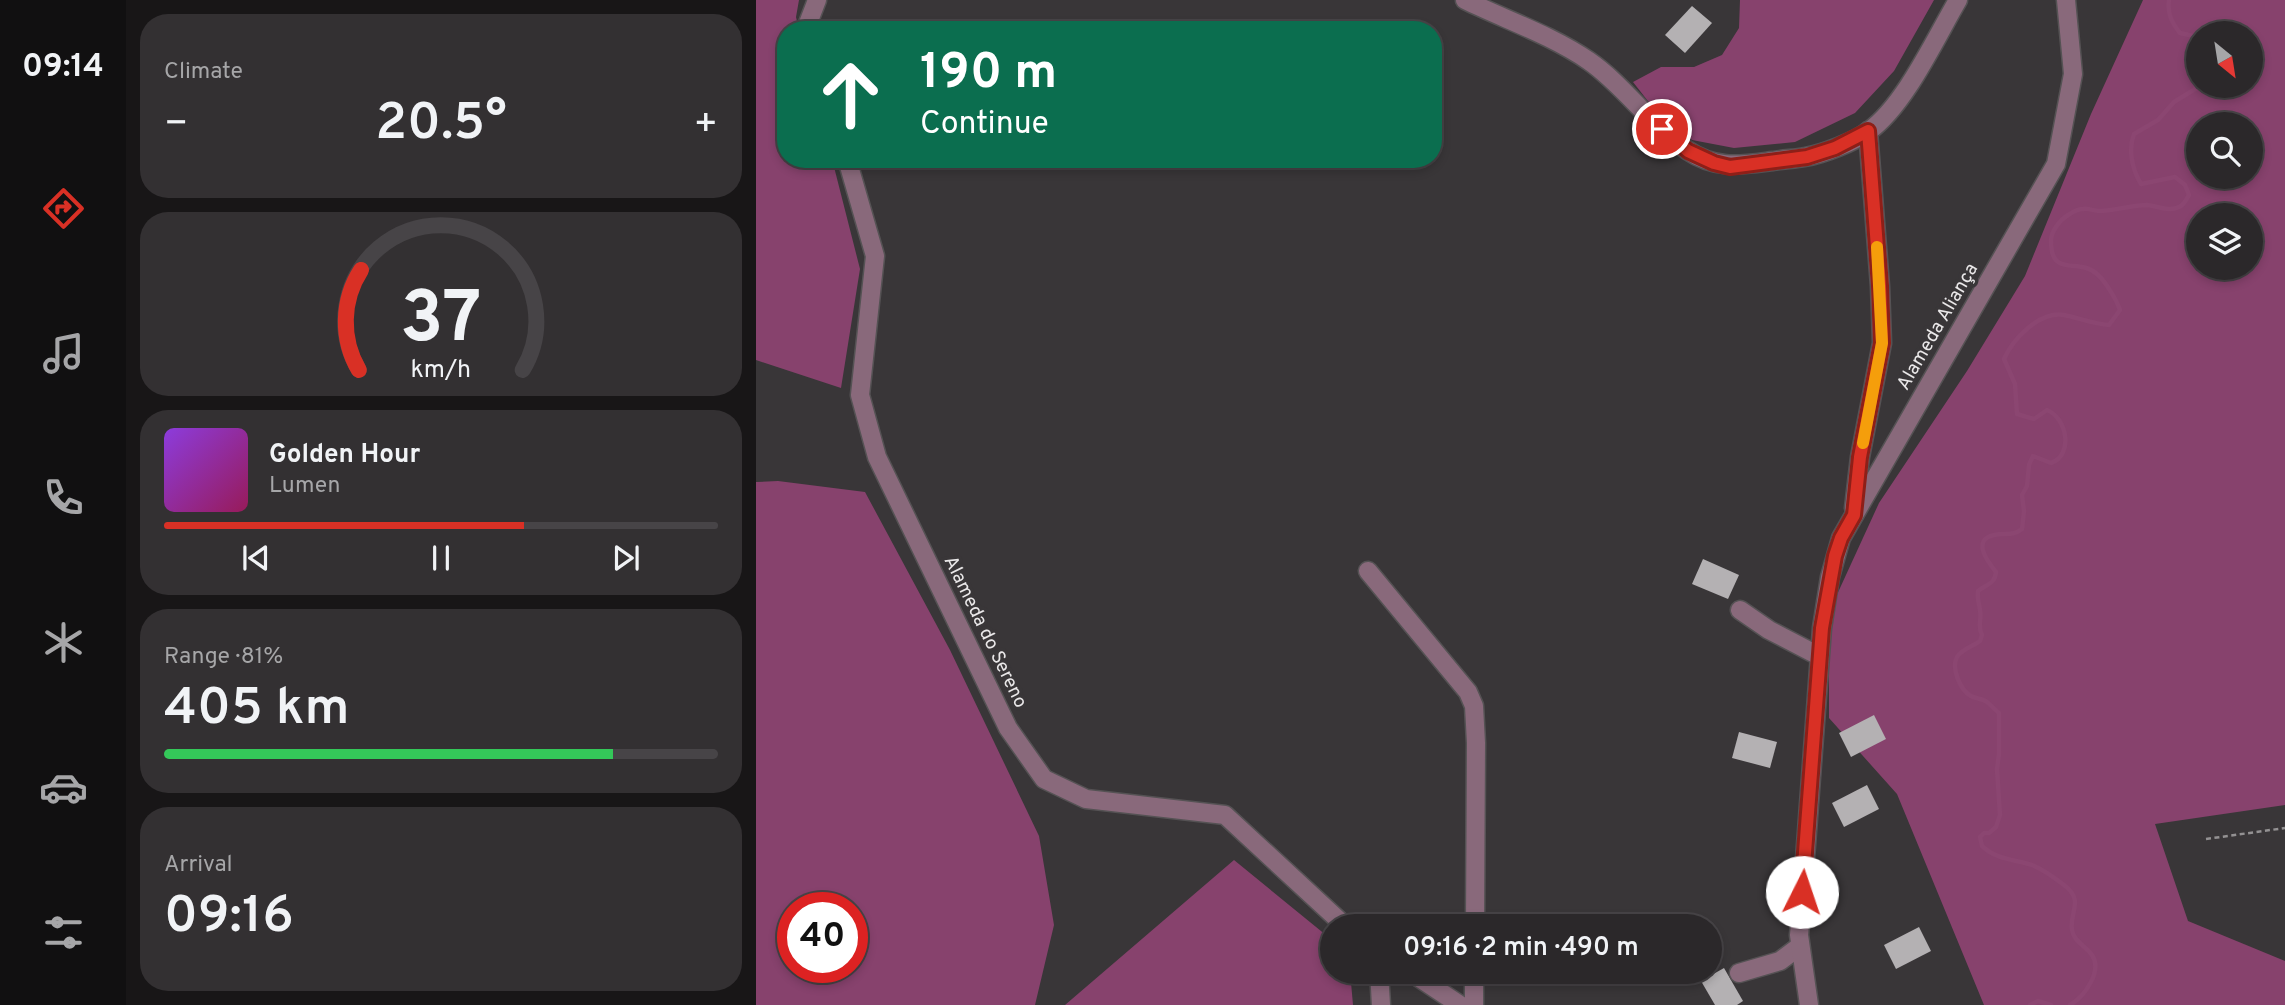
<!DOCTYPE html>
<meta charset="utf-8">
<style>
body{margin:0;font-family:Overpass,sans-serif;background:#333032;color:#f1f3f6;height:100vh;display:flex;flex-direction:column;font-size:26px;white-space:nowrap}
*{box-sizing:border-box;margin:0}
p{font-size:23px;color:#a6a6a8}
.icon{flex:none;width:38px;height:38px;fill:none;stroke:currentColor;stroke-width:2;stroke-linecap:round;stroke-linejoin:round}
.map{position:relative;flex:1;overflow:hidden}
.drawer{display:flex;flex-direction:column;gap:14px;padding:14px;background:#181617;width:630px}
.drawer>*{flex:none}
.banner{position:absolute;left:21px;top:21px;width:665px;height:147px;border-radius:28px;box-shadow:0 4px 10px #0003,0 0 0 2px #474447;background:#0b6e4f;color:#fff;overflow:hidden}
.needle{width:46px;rotate:150deg}
.fabs{position:absolute;left:1430px;top:21px;display:grid;gap:14px}
.fabs a{display:grid;place-items:center;width:77px;height:77px;border-radius:50%;background:#2b282a;box-shadow:0 4px 10px #0003,0 0 0 2px #474447;font-size:35px}
.speed{position:absolute;left:21px;top:892px;display:flex;gap:14px;font-size:35px;font-weight:700;text-align:center}
.speed>*{display:grid;place-content:center;width:91px;height:91px;border-radius:50%;background:#2b282a;box-shadow:0 4px 10px #0003,0 0 0 2px #474447;line-height:1}
.speed .limit{border:10px solid #d22;background:#fff;color:#111}
.pin{position:absolute;display:grid;place-items:center;width:60px;height:60px;color:#fff;margin:-30px;border:4px solid #fff;border-radius:50%;box-shadow:0 2px 7px #0007}
.me{position:absolute;width:77px;margin:-38px;rotate:4deg;stroke-linejoin:round;filter:drop-shadow(0 0 5px #0008)}
.turn{display:flex;align-items:center;gap:24px;height:147px;padding:0 28px;font-size:32px}
.turn .icon{width:91px;height:91px;stroke-width:2.5}
.turn b{display:block;font-size:49px;line-height:60px}
.big{font-size:52px;font-weight:600;line-height:1.1}
.drawer .tile{flex:1;display:flex;flex-direction:column;justify-content:center;gap:10px;min-width:0;padding:0 24px;border-radius:28px;background:#333032}
.drawer .dial{align-items:center;gap:0}
.dial svg{height:182px;overflow:visible;fill:none;stroke:#474447;stroke-width:7;stroke-linecap:round;text-anchor:middle}
.dial text{fill:#f1f3f6;stroke:none}
.song{display:flex;align-items:center;gap:21px}
.cover{width:84px;height:84px;border-radius:10px;background:linear-gradient(135deg,hsl(270 70% 55%),hsl(330 70% 35%))}
.played{height:7px;border-radius:4px;background:linear-gradient(90deg,#d93025 65%,#474447 65%)}
.keys{display:flex;justify-content:space-around;direction:ltr}
.heat{display:flex;justify-content:space-between;align-items:center;font-size:38px;direction:ltr}
.charge{height:10px;border-radius:5px;background:linear-gradient(90deg,#34c759 81%,#474447 0)}
.trip{position:absolute;left:564px;top:914px;width:402px;height:70px;border-radius:35px;background:#2b282a;box-shadow:0 4px 10px #0003,0 0 0 2px #474447;font-weight:600;line-height:70px;text-align:center}
main{display:flex;flex:1;min-height:0}
.tab-bar{display:flex;flex-direction:column;width:126px;justify-content:space-around;align-items:center;background:#111011;color:#a6a6a8}
.tab-bar .icon{width:49px;height:49px}
.tab-bar .on{color:#d93025}
.tab-bar b{font-size:32px;color:#f1f3f6}
.map>svg:first-child{display:block}
.forest{fill:#87426d;fill-rule:evenodd}
.lines{fill:none;stroke-linecap:round;stroke-linejoin:round}
.stream{stroke:#8b4671;stroke-width:4.5}
.building{fill:#b4b1b3}
.minor-casing{stroke:#555254;stroke-width:21}
.path{stroke:#939192;stroke-width:2.5;stroke-dasharray:5 3.5;stroke-linecap:butt}
.minor{stroke:#89697b;stroke-width:18}
.route-casing{stroke:#8d1f18;stroke-width:18}
.route{stroke:#d93025;stroke-width:12}
.slow{stroke:#f59e0b;stroke-width:12}
.labels{text-anchor:middle;dominant-baseline:central;stroke-width:7;stroke-linejoin:round;paint-order:stroke}
.street-label{font-size:19px;fill:#eae8e9;stroke:#393638}
</style>
<main>
<nav class="tab-bar">
<b>09:14</b>
<svg class="icon on" aria-label="directions" viewBox="0 0 24 24"><path d="M12 3l9 9-9 9-9-9zM9 14v-3h6M13 9l2 2-2 2"/></svg>
<svg class="icon" aria-label="music" viewBox="0 0 24 24"><path d="M9 18V5l10-2v13"/><circle cx="6" cy="18" r="3"/><circle cx="16" cy="16" r="3"/></svg>
<svg class="icon" aria-label="phone" viewBox="0 0 24 24"><path d="M5 4h4l2 5-3 2q2 4 5 5l2-3 5 2v4C11 20 4 13 5 4z"/></svg>
<svg class="icon" aria-label="climate" viewBox="0 0 24 24"><path d="M12 3v18M4 7l16 10M4 17L20 7"/></svg>
<svg class="icon" aria-label="car" viewBox="0 0 24 24"><path d="M5 17H2v-5l4-1 3-4h7l3 4 3 1v5h-3M9 17h6M6 11h13"/><circle cx="7" cy="17" r="2"/><circle cx="17" cy="17" r="2"/></svg>
<svg class="icon" aria-label="filters" viewBox="0 0 24 24"><path d="M4 7h16M4 17h16"/><circle cx="9" cy="7" r="2"/><circle cx="15" cy="17" r="2"/></svg>
</nav>
<section class="drawer">
<div class="tile"><p>Climate</p>
<div class="heat"><a>−</a><b class="big">20.5°</b><a>+</a></div>
</div>
<div class="tile dial"><svg viewBox="0 0 100 80">
<path d="M14 69A42 42 0 1 1 86 69"/>
<path d="M14 69A42 42 0 0 1 15 25" stroke="#d93025"/>
<text x="50" y="56" font-size="32" font-weight="700">37</text>
<text x="50" y="72" font-size="11">km/h</text>
</svg></div>
<div class="tile">
<div class="song"><i class="cover"></i><div><b>Golden Hour</b><p>Lumen</p></div></div>
<div class="played"></div>
<div class="keys"><svg class="icon" aria-label="previous" viewBox="0 0 24 24"><path d="M18 5L8 12l10 7zM5 5v14"/></svg><svg class="icon" aria-label="pause" viewBox="0 0 24 24"><path d="M8 5v14M16 5v14"/></svg><svg class="icon" aria-label="next" viewBox="0 0 24 24"><path d="M6 5l10 7-10 7zM19 5v14"/></svg></div>
</div>
<div class="tile"><p>Range · 81%</p><b class="big">405 km</b><div class="charge"></div></div>
<div class="tile"><p>Arrival</p><b class="big">09:16</b></div>
</section>
<div class="map">
<svg width="1529" height="1005" viewBox="0 0 1529 1005">
<rect width="100%" height="100%" fill="#393638"/>
<!-- forest -->
<g class="forest">
<path d="M0,0H43L40,17L43,30H30V159H76L104,269L85,388L0,360Z"/>
<path d="M984,0H1178L1138,71L1099,113L1039,142L978,148L936,140L895,105L877,82L905,67H938L966,55L983,28Z"/>
<path d="M1387,0H1529V805L1399,824L1432,921L1529,961V1005H1228L1141,794L1073,718V612L1123,503L1211,371L1269,276L1335,114ZM1442,33H1494V86H1442ZM1442,124H1494V177H1442ZM1442,215H1494V268H1442Z"/>
<path d="M22,481L109,492L194,650L283,836L298,925L279,1005H0V482ZM96,908V968H37V908Z"/>
<path d="M478,860L576,940V971H594L597,1005H309Z"/>
</g>
<g class="lines">
<!-- stream -->
<g class="stream">
<path d="M1413,0C1411,14 1416,23 1424,33L1442,37"/>
<path d="M1274,1005L1282,1001L1295,1005"/>
<path d="M1314,1005C1328,997 1347,971 1336,955C1330,946 1318,942 1316,930C1313,912 1329,901 1308,885C1299,878 1287,869 1276,865C1257,859 1241,860 1226,846L1224,837L1228,833H1233L1240,827L1244,815L1241,769L1243,754V713C1239,710 1235,705 1231,702C1226,698 1220,699 1215,696C1204,690 1195,668 1201,657C1206,649 1218,646 1224,641L1226,635C1221,625 1226,620 1224,610C1223,602 1221,600 1222,591C1231,584 1239,584 1240,572C1232,562 1215,540 1238,535C1249,532 1256,537 1266,529L1268,511L1266,495L1271,486L1273,465L1277,456L1295,463C1318,455 1311,418 1291,410L1278,419L1261,414L1259,384L1248,359C1257,339 1283,311 1308,315C1323,318 1337,324 1353,325L1364,310C1360,299 1350,282 1341,274C1323,257 1295,279 1295,241C1295,231 1304,220 1312,215C1317,212 1321,209 1327,209C1332,208 1338,211 1343,211C1359,211 1375,205 1391,205C1402,206 1413,212 1423,207C1428,205 1430,200 1433,195L1429,185L1419,177L1385,184C1376,169 1372,150 1378,134L1402,120L1418,102L1444,86"/>
</g>
</g>
<!-- building -->
<g class="building">
<path d="M936,6L956,23L929,53L909,35Z"/>
<path d="M947,559L983,575L972,599L936,584Z"/>
<path d="M1118,715L1130,739L1095,757L1083,733Z"/>
<path d="M983,732L1021,742L1014,768L976,758Z"/>
<path d="M1111,785L1123,809L1088,827L1076,803Z"/>
<path d="M1163,927L1175,951L1140,969L1128,945Z"/>
<path d="M968,968L987,1001L981,1005H959L945,981Z"/>
</g>
<g class="lines">
<!-- minor casing -->
<g class="minor-casing">
<g id="minor">
<path d="M709,0C750,20 795,35 833,61C869,86 894,125 931,150C960,170 985,165 1017,161C1028,159 1039,159 1049,157C1067,154 1098,142 1113,131C1149,105 1179,39 1202,0"/>
<path d="M52,30L51,26L61,0"/>
<path d="M91,159L119,256L104,395L121,457L252,728L288,779L330,799L469,815L589,926"/>
<path d="M1098,508L1104,457L1126,343L1124,286L1112,131"/>
<path d="M612,571L712,692L718,706L720,743L719,926"/>
<path d="M984,610L1013,630L1063,656"/>
<path d="M623,971L625,1005"/>
<path d="M653,971L704,1005"/>
<path d="M983,973L1024,961L1044,946"/>
<path d="M718,1005V971"/>
<path d="M1053,1005L1043,935L1045,913L1066,628L1074,577L1085,538L1300,164L1317,74L1310,0"/>
</g>
</g>
<!-- path -->
<path class="path" d="M1450,839L1529,828"/>
<!-- minor -->
<use href="#minor" class="minor"/>
</g>
<g class="lines">
<!-- route casing -->
<g class="route-casing">
<path id="route" d="M906,129L932,151L958,163L974,167L1051,157L1079,148L1112,131L1124,286L1126,343L1104,457L1098,515L1085,538L1079,556L1066,628L1046,892"/>
</g>
<!-- route -->
<use href="#route" class="route"/>
<!-- slow -->
<path class="slow" d="M1107,443L1126,343L1121,247"/>
</g>
<g class="labels">
<!-- street labels -->
<g class="street-label">
<text transform="translate(1182 327) rotate(-60)">Alameda Aliança</text>
<text transform="translate(229 632) rotate(64)">Alameda do Sereno</text>
</g>
</g>
</svg>
<div class="fabs">
<a><svg class="needle" viewBox="-14 -14 28 28"><path d="M0-13l5 13h-10z" fill="#e53935"/><path d="M0 13l5-13h-10z" fill="#a6a6a8"/></svg></a>
<a><svg class="icon" aria-label="search" viewBox="0 0 24 24"><circle cx="10" cy="10" r="6"/><path d="M15 15l6 6"/></svg></a>
<a><svg class="icon" aria-label="layers" viewBox="0 0 24 24"><path d="M12 4l9 5-9 5-9-5zM3 14l9 5 9-5"/></svg></a>
</div>
<div class="speed"><div class="limit">40</div></div>
<div class="pin" style="left:906px;top:129px;background:#d93025"><svg class="icon" aria-label="arrive" viewBox="0 0 24 24"><path d="M6 21V4h12l-3 4 3 4H6"/></svg></div>
<svg class="me" style="left:1046px;top:892px" viewBox="-20 -20 40 40"><circle r="19" fill="#fff"/><path d="M0-13L10 11 0 6-10 11z" fill="#d93025"/></svg>
<div class="trip">09:16 · 2 min · 490 m</div>
<div class="banner">
<div class="turn"><svg class="icon" aria-label="ahead" viewBox="0 0 24 24"><path d="M12 20V5M6 11l6-6 6 6"/></svg><div><b>190 m</b>Continue</div></div>
</div>
</div>
</main>
